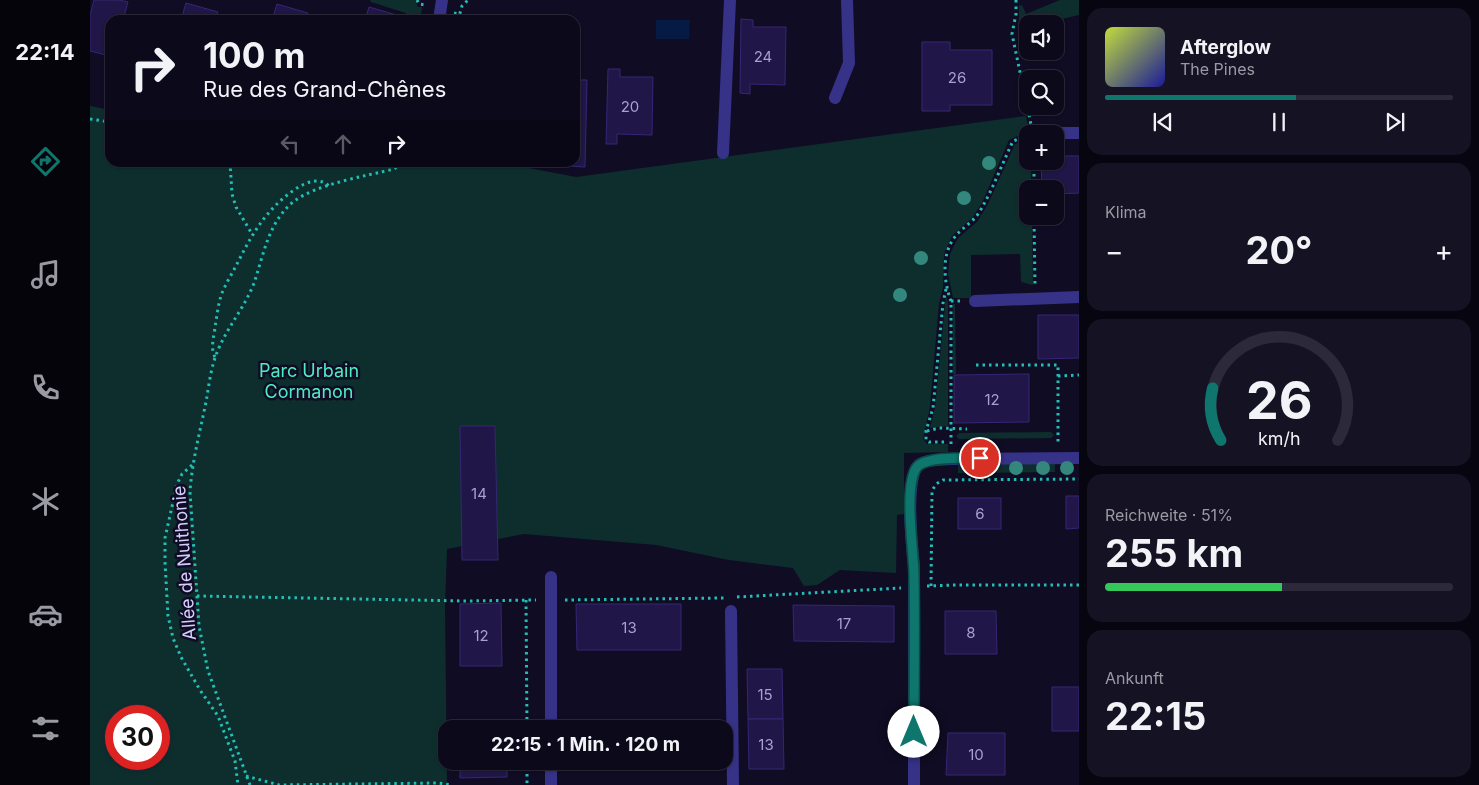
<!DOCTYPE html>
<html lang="de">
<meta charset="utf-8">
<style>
body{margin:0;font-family:Inter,sans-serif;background:#151224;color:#f1f3f6;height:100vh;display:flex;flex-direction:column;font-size:19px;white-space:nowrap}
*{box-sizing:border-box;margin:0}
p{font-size:16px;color:#9a9aa3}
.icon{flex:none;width:28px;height:28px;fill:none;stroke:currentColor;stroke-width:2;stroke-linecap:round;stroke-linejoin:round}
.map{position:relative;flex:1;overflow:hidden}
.side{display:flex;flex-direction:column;gap:8px;padding:8px;background:#07050f;width:400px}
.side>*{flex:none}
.guide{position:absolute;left:15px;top:15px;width:475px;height:152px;border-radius:15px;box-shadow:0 1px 4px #0004,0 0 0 1px #2c2a3a;background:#0c091b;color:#f1f3f6;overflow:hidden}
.controls{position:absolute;left:929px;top:15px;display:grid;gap:10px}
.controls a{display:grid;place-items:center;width:45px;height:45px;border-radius:10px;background:#0c091b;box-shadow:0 1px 4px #0004,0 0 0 1px #2c2a3a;font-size:25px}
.speed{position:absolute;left:15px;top:705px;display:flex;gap:10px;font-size:25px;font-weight:700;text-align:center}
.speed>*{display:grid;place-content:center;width:65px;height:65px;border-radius:50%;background:#0c091b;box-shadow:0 1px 4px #0004,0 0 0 1px #2c2a3a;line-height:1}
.speed .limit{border:8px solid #d22;background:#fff;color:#111}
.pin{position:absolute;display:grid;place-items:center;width:42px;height:42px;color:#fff;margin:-21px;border:2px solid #fff;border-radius:50%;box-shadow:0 1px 5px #0007}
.me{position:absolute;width:55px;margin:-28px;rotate:0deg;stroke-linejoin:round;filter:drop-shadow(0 0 4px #0008)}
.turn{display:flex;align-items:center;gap:18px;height:105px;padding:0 15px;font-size:22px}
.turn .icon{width:65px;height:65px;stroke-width:2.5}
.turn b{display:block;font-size:35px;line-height:42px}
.lanes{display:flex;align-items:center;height:48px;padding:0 15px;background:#0003;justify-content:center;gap:25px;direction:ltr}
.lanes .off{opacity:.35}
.big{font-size:38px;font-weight:700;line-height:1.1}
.side .widget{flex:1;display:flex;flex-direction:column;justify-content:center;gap:8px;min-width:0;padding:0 18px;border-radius:15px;background:#151224}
.side .dial{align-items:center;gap:0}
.dial svg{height:130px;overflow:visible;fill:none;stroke:#2c2a3a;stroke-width:7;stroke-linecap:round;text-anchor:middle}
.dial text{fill:#f1f3f6;stroke:none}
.song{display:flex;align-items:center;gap:15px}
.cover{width:60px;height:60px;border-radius:8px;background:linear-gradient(135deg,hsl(70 70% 55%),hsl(240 70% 35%))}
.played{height:5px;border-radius:2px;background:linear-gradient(90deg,#0f766e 55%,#2c2a3a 55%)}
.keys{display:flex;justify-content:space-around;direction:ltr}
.heat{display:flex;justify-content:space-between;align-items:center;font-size:28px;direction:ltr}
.charge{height:8px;border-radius:4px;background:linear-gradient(90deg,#34c759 51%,#2c2a3a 0)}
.trip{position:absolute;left:348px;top:720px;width:295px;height:50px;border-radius:15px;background:#0c091b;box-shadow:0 1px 4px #0004,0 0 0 1px #2c2a3a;font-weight:700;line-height:50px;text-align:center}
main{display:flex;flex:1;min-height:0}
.tab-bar{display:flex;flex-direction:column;width:90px;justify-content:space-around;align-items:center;background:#05040b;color:#9a9aa3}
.tab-bar .icon{width:35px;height:35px}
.tab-bar .selected{color:#0f766e}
.tab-bar b{font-size:22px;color:#f1f3f6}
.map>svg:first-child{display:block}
.green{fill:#0e2e2e;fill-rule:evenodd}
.water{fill:#051b44}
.building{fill:#201647;stroke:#362675}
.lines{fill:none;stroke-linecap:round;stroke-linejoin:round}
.path{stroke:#22bfb7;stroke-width:3;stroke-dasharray:2.5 4;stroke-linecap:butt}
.minor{stroke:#363288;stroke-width:12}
.tree{fill:#33877d}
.route-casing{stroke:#0a4d48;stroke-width:12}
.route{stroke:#0f766e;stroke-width:9}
.labels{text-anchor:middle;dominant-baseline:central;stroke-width:5;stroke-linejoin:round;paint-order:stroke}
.number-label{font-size:15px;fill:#a7a0d1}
.park-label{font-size:18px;fill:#4febc5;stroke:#100c24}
.street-label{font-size:18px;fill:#d4ceff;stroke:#100c24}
</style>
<main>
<nav class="tab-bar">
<b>22:14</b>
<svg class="icon selected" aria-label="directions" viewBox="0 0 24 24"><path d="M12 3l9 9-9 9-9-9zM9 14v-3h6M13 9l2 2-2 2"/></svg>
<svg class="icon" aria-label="music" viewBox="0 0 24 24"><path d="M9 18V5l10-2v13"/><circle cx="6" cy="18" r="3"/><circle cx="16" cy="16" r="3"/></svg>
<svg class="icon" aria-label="phone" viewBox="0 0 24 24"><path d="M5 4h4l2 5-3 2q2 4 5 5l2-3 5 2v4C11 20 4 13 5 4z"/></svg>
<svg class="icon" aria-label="climate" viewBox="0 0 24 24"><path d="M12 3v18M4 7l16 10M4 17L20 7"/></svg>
<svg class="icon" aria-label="car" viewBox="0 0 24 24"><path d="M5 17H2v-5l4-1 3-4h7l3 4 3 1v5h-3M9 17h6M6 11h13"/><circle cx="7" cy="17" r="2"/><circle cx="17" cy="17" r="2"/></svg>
<svg class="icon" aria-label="filters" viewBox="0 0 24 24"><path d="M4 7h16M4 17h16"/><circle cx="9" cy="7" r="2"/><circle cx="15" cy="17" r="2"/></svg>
</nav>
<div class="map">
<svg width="989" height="785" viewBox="0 0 989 785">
<rect width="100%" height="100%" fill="#100c24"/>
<!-- green -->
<g class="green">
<path d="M280,0H325L328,7H332L330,20H314L316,13L281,2Z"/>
<path d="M970,0H989V15L950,24H938L937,27L929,29V6L932,5L936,14Z"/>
<path d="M0,106L20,110V162H407L486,177L936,116L939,131L919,140L892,203L882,218L862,236L854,254L853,288L849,303L840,407L833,439L837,444H858V452L814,453V514L807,515L806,573L750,570L727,585L714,586L703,568L639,560L566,545L434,534L357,549L355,606L357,785H0ZM26,716H69V759H26Z"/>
<path d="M937,140L938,161H941V189H938V216H942L943,285L931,282L930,254L881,255V298H863L858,274L860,254L868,238L887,222L898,204L925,144Z"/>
<path d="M856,295L858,303V426L840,428L845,408Z"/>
<path d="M863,304H865L866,374H863Z"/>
<path d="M961,432L964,435L961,438L869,439L866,436L869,433Z"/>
<path d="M868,463H965V472L868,473Z"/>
</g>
<!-- water -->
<path class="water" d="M566,20H600L599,39H566Z"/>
<!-- building -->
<g class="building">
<path d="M4,0H29L38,2L33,20H20V56L0,51V15Z"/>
<path d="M96,3L128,12L125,20H91Z"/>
<path d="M187,4L218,13L216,20H182Z"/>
<path d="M279,7L310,16L309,20H275Z"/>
<path d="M651,19L663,20V27H696L695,85L660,84V94L650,93Z"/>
<path d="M832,42H860V50H902V105H860V111H832Z"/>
<path d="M518,69H530V77H563L562,135L527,134V144H516Z"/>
<path d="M485,80H497L495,167L478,166V162H485Z"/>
<path d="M965,156H989V193L965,194V189H952L951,161H965Z"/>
<path d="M948,315H989V358L948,359Z"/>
<path d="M939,374V422L864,423V375Z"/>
<path d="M370,426H405L408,560H372Z"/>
<path d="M976,496H989V528L976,529Z"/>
<rect x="868" y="498" width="43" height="31"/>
<path d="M411,603L412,666H370V604Z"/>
<path d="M486,604H591V650H487Z"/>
<path d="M703,605L804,606V642L704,641Z"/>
<path d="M855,611H906L907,654H855Z"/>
<path d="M657,669H692L693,719H658Z"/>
<rect x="962" y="687" width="27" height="44"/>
<path d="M658,719H693L694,769H659Z"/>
<rect x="369" y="720" width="48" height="9"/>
<path d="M488,721L592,722L591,729H488Z"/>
<path d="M858,733H915V775H856Z"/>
<path d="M370,761H417V777L370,778Z"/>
<path d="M487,761H591V768L487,767Z"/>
</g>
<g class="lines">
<!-- path -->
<g class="path">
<path d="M327,0L329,4L336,5"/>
<path d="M926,0V14L922,34L943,134"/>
<path d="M364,13L369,14L374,20"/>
<path d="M368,20L372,6L378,0"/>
<path d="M0,119L20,122"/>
<path d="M944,161V189"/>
<path d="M140,162L142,194L146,207L162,234"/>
<path d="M944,216L945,286"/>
<path d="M856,289L853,303L843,408L836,431V440L839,442H857"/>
<path d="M861,301C854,282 851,256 864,238C871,228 883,223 890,211C903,189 912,164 923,141L938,136"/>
<path d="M125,357C120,348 124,337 125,327C127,316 128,304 132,293C136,283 143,272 148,262C163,232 178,207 207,188C217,182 229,177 239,186"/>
<path d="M886,365H968V445"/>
<path d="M968,376L989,375"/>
<path d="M837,431L849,428L877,429"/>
<path d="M861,444V301H872"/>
<path d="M102,465L92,474L87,484L75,538V562L78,616L83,638L91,657L110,690L128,716L145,761L148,785"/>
<path d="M837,586L863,585H989"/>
<path d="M841,586L842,491L846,484L853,480L989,479"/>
<path d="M107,596L375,601L446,600"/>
<path d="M647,597L811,588"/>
<path d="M436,600L437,729"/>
<path d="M475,600L634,598"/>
<path d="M437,761V785"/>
<path d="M156,776L189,785L348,783L362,785"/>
<path d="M160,785L118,671L109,626L100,492C102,461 110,432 116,402C119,385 121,366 128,350C138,326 155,307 164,283C174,254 178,223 203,202C226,184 276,176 304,169L313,162"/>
</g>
<!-- minor -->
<g class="minor">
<path d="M349,20L352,0"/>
<path d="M745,98L759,63L757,0"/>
<path d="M964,133H989"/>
<path d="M633,153L640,0"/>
<path d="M885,301L989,297"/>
<path d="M461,577V729"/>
<path d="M641,611L643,785"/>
<path d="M461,785V761"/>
<path d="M824,785V566C822,548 814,473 830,464C839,459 851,460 861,459L989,458"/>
</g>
</g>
<!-- trees -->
<g class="tree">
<circle cx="899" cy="163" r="7"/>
<circle cx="874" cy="198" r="7"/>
<circle cx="831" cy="258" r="7"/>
<circle cx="810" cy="295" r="7"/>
<circle cx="895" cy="467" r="7"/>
<circle cx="926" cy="468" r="7"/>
<circle cx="953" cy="468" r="7"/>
<circle cx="977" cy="468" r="7"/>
</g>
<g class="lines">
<!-- route casing -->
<g class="route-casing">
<path id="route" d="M824,732C824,680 825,628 824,576C824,553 813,485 827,467C836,456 876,458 890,458"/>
</g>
<!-- route -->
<use href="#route" class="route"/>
</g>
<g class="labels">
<!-- number labels -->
<g class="number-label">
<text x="673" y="56">24</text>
<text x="867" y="77">26</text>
<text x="540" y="106">20</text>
<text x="902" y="399">12</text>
<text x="389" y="493">14</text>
<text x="890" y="513">6</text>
<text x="754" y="623">17</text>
<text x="539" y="627">13</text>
<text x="881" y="632">8</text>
<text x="391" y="635">12</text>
<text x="675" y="694">15</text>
<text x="676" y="744">13</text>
<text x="886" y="754">10</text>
</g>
<!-- park labels -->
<g class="park-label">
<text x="219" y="370">Parc Urbain<tspan x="219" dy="21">Cormanon</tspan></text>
</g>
<!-- street labels -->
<g class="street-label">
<text transform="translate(94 563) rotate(-94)">Allée de Nuithonie</text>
</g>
</g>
</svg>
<div class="controls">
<a><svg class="icon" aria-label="sound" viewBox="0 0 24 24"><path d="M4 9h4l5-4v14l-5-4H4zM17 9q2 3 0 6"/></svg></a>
<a><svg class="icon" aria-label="search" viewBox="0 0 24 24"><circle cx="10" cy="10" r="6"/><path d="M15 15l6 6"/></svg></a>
<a>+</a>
<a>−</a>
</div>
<div class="speed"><div class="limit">30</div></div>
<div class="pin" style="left:890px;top:458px;background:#d93025"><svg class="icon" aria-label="arrive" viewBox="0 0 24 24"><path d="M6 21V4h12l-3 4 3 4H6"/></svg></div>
<svg class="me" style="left:824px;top:732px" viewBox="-20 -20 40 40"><circle r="19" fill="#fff"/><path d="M0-13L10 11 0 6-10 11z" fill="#0f766e"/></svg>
<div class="trip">22:15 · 1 Min. · 120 m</div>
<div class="guide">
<div class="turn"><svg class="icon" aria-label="right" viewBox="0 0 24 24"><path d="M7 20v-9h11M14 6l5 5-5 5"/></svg><div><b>100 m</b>Rue des Grand-Chênes</div></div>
<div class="lanes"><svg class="icon off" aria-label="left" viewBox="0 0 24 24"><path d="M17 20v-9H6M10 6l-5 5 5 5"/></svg><svg class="icon off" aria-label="ahead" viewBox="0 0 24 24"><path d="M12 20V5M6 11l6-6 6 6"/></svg><svg class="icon" aria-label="right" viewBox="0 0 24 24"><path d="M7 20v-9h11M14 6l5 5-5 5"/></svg></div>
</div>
</div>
<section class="side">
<div class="widget">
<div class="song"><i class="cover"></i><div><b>Afterglow</b><p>The Pines</p></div></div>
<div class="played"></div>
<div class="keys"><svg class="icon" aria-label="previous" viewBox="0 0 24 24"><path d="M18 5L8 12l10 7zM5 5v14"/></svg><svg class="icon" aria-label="pause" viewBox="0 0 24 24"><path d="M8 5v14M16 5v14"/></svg><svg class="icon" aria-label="next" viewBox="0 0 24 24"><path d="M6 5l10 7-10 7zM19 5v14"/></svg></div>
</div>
<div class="widget"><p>Klima</p>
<div class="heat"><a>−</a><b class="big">20°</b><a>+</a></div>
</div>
<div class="widget dial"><svg viewBox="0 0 100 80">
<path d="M14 69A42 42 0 1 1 86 69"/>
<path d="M14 69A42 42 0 0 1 9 37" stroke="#0f766e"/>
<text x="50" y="56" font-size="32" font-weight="700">26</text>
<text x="50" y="72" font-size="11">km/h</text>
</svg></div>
<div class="widget"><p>Reichweite · 51%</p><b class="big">255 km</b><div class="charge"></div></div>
<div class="widget"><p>Ankunft</p><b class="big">22:15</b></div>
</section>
</main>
